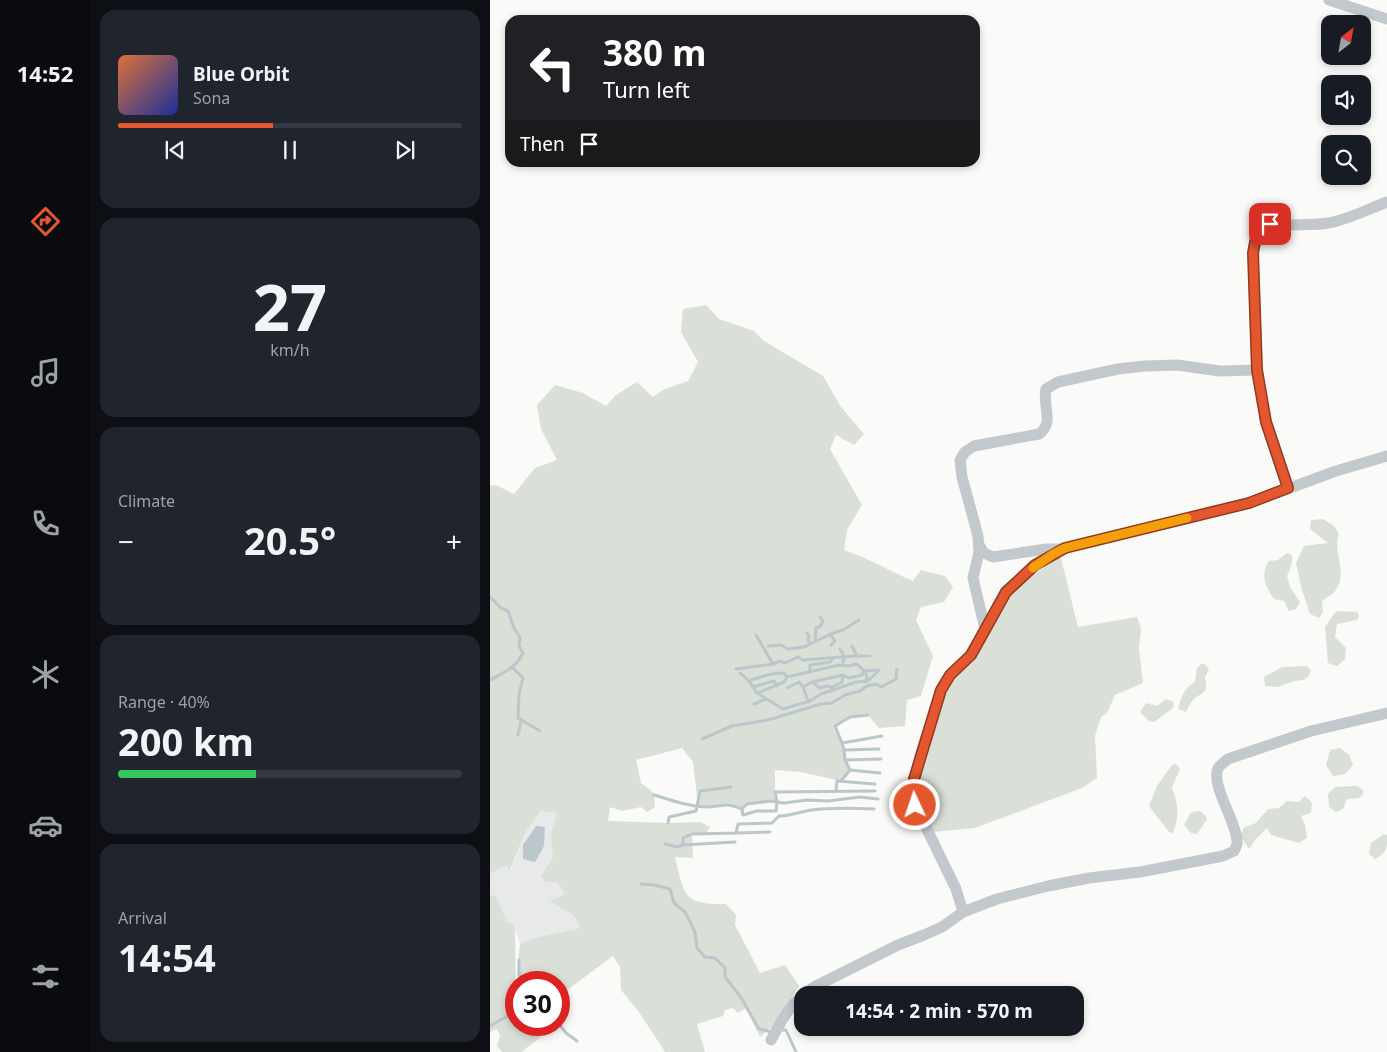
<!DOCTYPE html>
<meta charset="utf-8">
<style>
body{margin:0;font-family:"Noto Sans",sans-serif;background:#20242c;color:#f1f3f6;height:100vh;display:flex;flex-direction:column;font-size:19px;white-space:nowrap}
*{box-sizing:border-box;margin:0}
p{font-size:16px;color:#9ea1a6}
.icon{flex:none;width:28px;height:28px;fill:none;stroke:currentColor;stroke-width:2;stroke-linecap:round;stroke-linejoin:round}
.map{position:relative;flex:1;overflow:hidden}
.drawer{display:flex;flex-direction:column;gap:10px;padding:10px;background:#0d0f14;width:400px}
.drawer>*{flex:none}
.banner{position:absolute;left:15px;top:15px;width:475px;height:152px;border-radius:15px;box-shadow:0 2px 8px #0003;background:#202124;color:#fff;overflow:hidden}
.needle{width:32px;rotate:31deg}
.controls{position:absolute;left:831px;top:15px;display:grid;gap:10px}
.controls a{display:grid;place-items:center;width:50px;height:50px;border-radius:10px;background:#171b24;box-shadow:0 2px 8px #0003;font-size:25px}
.speed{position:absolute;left:15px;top:971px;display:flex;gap:10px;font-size:25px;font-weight:700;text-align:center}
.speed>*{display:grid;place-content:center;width:65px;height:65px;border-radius:50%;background:#171b24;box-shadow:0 2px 8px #0003;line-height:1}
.speed .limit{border:8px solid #d22;background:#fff;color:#111}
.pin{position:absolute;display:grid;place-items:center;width:42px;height:42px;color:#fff;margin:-21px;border-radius:10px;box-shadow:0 2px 8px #0006}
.me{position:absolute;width:55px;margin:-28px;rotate:357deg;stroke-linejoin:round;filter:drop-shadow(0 0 4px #0008)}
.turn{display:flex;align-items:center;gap:18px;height:105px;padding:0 15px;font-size:22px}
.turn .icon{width:65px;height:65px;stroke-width:2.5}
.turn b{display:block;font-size:35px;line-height:42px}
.then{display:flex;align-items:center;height:48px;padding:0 15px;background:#0003;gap:10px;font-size:19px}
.big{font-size:38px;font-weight:700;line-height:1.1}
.drawer .card{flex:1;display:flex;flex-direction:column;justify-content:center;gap:8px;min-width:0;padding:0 18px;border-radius:15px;background:#20242c}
.drawer .dial{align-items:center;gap:0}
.dial b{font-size:65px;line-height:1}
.song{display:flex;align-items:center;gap:15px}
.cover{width:60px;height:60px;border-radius:8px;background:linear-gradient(135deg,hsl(20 70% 55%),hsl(230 70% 35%))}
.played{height:5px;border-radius:2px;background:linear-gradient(90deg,#e4572e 45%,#363941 45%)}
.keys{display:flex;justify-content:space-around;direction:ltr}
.heat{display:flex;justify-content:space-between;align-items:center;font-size:28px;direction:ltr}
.charge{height:8px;border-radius:4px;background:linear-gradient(90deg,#34c759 40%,#363941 0)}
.trip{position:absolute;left:304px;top:986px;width:290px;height:50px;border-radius:15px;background:#171b24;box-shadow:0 2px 8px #0003;font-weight:700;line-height:50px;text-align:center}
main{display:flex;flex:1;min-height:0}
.tab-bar{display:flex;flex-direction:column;width:90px;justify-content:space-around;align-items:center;background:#090b0e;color:#9ea1a6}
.tab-bar .icon{width:35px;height:35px}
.tab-bar .current{color:#e4572e}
.tab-bar b{font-size:22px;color:#f1f3f6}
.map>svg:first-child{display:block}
.built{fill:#e8e9e9}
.green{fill:#dadfd7}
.water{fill:#bbc7cb}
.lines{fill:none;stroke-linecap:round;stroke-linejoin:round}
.stream{stroke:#bbc7cb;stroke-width:3}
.street{stroke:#c3c8cc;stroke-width:11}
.route-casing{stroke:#94391e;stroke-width:12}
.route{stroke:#e4572e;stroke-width:9}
.slow{stroke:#f59e0b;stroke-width:9}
</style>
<main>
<nav class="tab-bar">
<b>14:52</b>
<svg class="icon current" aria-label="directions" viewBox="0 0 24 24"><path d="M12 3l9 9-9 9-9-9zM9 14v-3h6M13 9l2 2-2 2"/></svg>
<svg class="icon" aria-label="music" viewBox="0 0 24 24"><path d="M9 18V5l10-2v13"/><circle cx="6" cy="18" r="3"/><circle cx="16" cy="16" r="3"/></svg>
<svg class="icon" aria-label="phone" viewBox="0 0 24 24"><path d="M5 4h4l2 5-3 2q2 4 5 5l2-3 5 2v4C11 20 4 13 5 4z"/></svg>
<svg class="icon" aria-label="climate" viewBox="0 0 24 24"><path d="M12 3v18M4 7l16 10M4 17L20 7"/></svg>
<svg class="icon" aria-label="car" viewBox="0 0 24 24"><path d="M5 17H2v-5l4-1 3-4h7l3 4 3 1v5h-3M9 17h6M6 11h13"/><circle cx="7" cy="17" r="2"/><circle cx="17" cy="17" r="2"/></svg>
<svg class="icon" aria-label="filters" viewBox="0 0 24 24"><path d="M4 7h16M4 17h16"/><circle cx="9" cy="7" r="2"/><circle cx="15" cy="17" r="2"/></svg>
</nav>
<section class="drawer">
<div class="card">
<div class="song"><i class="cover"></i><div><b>Blue Orbit</b><p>Sona</p></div></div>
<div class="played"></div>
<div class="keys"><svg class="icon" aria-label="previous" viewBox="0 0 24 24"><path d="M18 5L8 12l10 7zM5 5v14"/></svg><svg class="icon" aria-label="pause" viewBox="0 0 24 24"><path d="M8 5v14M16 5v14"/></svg><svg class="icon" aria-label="next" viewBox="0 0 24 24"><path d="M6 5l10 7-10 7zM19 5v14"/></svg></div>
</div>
<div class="card dial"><b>27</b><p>km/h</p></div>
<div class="card"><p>Climate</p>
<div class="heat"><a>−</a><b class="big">20.5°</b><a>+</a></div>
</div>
<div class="card"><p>Range · 40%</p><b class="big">200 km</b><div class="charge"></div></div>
<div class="card"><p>Arrival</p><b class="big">14:54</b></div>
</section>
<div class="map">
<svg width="897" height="1052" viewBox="0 0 897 1052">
<rect width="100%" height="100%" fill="#fafaf8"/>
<!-- built -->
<path class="built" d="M51,811L67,813L61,834L64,858L55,882H67L75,894L59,901L84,916L92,928L44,938L30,944L23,924L17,922L6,897L0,895V874L16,865L21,870L35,833Z"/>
<!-- green -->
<g class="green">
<path d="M216,305L229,319L264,331L274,341L333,376L351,407L374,434L364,445L346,435L340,449L372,505L357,530L354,550C378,558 400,571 423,581L431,570L455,576L463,587L454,602L431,607L426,620L443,656L431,696L417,700L415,726L389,728L378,715L360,717L345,726C351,740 353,756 360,770L351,781L311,772L285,770V792L287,802L257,804L252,809L238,804L217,807L208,805L203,762L192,748L146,760L151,783L164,793L165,807L157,812L151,807L132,811L120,807L118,821L178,823L210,822L220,827L216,833L202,834L203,858L185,857C194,895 193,905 236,904L246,915L245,925L270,973L295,965L309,986L282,1027L270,1037L256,1008L248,1013L243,1008L235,1010L233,1016L207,1024L215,1052H175L149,1012L131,990L130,967L123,956L69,996V982H29L27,973L30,944L44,938L91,928L84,916L59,901L75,894L67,882H55L51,876L63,858L61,834L67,813L51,811L35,833L20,870L16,865L0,874V486L6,485L24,494L45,468L67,460L51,429L47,405L65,385L93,393L116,406L126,395L147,382L163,397L175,389L198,381L208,362L191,332L193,309Z"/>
<path d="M833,519L844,526L849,534C842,552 859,574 845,591C842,595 836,598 832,601L833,612L829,618L820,614L812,590L806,563L814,546L838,543L820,529L821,520Z"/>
<path d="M797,553L802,555C803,563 800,569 797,576L800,587L810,602L806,609L799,611L794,601L784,599C775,585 770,576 779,561L788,560Z"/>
<path d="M570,554L588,627L647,617L651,629L649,648L653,683L625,695L617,713L611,717L605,736L607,778L592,788L485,828L442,832L425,792L430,769L451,705L464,676L516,597Z"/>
<path d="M846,611L867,612L869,616L867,620L847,624L845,637L856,648L855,659L847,666L838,663L835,627Z"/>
<path d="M711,664H715L719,670L715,677C719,695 712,691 702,701C700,704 698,708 696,712L688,709C691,697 694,688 705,682L707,668Z"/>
<path d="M817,666L821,670L819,676L814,680L804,681L788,687L775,686L774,677L792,667Z"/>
<path d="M676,699L684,702L683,708L664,722L659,721L650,712L656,703L667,706Z"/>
<path d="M850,748L859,755L863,765L855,774L843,776L836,765L840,750Z"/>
<path d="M686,764L690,769L682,787C688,805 690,815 683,833L679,832L659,806L667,786L682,765Z"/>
<path d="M867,786L873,790V794L869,798L857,799L853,809L846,812L839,807L838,794L845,787Z"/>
<path d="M815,796L822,803L821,813L811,816L815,825L817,838L809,843L781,835L777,828L765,840L759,849L751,837L753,828L766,823L778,809L789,808L797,801L809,802Z"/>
<path d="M710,811L715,815L717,819L707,834L701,833L694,825L701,812Z"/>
<path d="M894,834L897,835C897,850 897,852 885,859L879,854L881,843Z"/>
<path d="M0,895L6,896L17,922L23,924L25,928L26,1025H61L62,1027L32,1052H12L7,1046L10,1036L7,1029L0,1032Z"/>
</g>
<!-- water -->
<path class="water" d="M46,826L55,827L54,846L45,862L33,859V845Z"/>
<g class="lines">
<!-- stream -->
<g class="stream">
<path d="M0,597L11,608L18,611L24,628L30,638L29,646L33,653C26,668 14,672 0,680"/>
<path d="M317,633L319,636L318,640L320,644"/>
<path d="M340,634L345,641L341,645"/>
<path d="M266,635L283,664"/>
<path d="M325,641L326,628L329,627L333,622L330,617"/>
<path d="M278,646L291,645L298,649L314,647L343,633L353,630L369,620"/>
<path d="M362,646L367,656"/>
<path d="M350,649L354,656L353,662"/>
<path d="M23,668L33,678L29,694L28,718L50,731"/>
<path d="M246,669L283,664L290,661L295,663L308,657L313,660L364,656H380"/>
<path d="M320,672V665L340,662L343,658"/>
<path d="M250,673L259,681L267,693L293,709L320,701L331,694L366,682L378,681L389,670"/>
<path d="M259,681C271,676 281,673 294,673L297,677"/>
<path d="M323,682L329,688L338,686L345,689"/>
<path d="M263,687L284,681L287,686"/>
<path d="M313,687L318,701"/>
<path d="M342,687L352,682L353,675"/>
<path d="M297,688L309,682L313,687L322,682L353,675L359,678L372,675L374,671L377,676L376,681"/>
<path d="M268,693L294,682L297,677L349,665L359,666L367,664L374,671L389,670"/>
<path d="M264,704L276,699"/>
<path d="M28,735L31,721"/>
<path d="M212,739L242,726L278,720L331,704L342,703L355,695L370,691L377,686L386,684L391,687L406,679L407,669"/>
<path d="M352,743L345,726L360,717L378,715"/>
<path d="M354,750L352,743L392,736"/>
<path d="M355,760L354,750L389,749"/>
<path d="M360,770L355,760L391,759"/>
<path d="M351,781L360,770L390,773"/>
<path d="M346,791L347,781L385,784"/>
<path d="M164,795C181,800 200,807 218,807C235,806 233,802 252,809L257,804L281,801L294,803L317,800L338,801L370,797L388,799"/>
<path d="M252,809L253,815L267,811H286L287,802L285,792L385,791"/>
<path d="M178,823L179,817L206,811L210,791L241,787"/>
<path d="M246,833L280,832"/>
<path d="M175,844L187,847L193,845V838L202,834L246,833L248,824L282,823L289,816C300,816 310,812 321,810C342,807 363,808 384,809"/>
<path d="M193,845L245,842"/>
<path d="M151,884L165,885L180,889L184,903L195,912L205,932L207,948L215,957L225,958L235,968V977L250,996L269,1029L282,1032"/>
<path d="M29,960V973L32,982"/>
<path d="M69,1024L76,1033L87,1041"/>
<path d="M0,1026L19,1015L26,1007"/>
<path d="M291,1030H296L306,1052"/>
</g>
<!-- street -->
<g class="street">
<path d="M839,0L897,19"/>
<path d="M798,488L776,422L767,370L763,253C765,245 765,233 772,228C780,223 824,226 838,223C858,220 878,209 897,202"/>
<path d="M489,545L494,553L503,557L556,549H571"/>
<path d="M495,629L483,578L489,552L488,536L472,477L470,460L475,452L484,446L549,434C565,422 552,407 556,389L568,382L628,369L655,366L687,365L730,371L767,370"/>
<path d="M473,912L466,889L431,817L422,793L430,756L451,690L460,675L481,655L515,592L545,565L575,548L759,503L846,471L897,456"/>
<path d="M313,995L324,987L408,945L434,935L452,927L473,912L507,899L558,886L599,878L650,872L733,856L744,851C744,851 747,845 747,844C749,825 718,782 729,767C731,764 735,762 738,759L821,731L897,713"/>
<path d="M281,1040C290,1024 298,1007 312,996"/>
</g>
</g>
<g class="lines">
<!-- route casing -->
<g class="route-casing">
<path id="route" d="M425,805L422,793L424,779L451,690L460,675L481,655L516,592L545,565L575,548L759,503L798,488L776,422L767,370L763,253C766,238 765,231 780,224"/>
</g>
<!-- route -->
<use href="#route" class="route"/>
<!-- slow -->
<path class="slow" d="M543,568L563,554L575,548L697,518"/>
</g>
</svg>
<div class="controls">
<a><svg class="needle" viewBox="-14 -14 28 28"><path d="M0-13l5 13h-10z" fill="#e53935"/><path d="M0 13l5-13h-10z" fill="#9ea1a6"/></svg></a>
<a><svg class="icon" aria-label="sound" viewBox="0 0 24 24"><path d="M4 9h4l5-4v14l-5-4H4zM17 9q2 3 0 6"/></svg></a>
<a><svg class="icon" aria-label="search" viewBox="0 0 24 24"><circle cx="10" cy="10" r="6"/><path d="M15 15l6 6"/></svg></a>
</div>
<div class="speed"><div class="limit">30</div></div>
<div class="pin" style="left:780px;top:224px;background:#d93025"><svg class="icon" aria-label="arrive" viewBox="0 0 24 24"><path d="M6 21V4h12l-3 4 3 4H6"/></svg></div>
<svg class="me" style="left:425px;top:805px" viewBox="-20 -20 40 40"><circle r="17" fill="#e4572e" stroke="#fff" stroke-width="3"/><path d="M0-11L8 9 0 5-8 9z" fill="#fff"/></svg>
<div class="trip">14:54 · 2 min · 570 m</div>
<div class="banner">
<div class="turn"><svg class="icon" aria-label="left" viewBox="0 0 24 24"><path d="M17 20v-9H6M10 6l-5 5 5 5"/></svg><div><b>380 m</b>Turn left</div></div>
<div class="then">Then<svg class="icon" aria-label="arrive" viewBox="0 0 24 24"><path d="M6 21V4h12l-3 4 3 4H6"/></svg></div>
</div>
</div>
</main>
